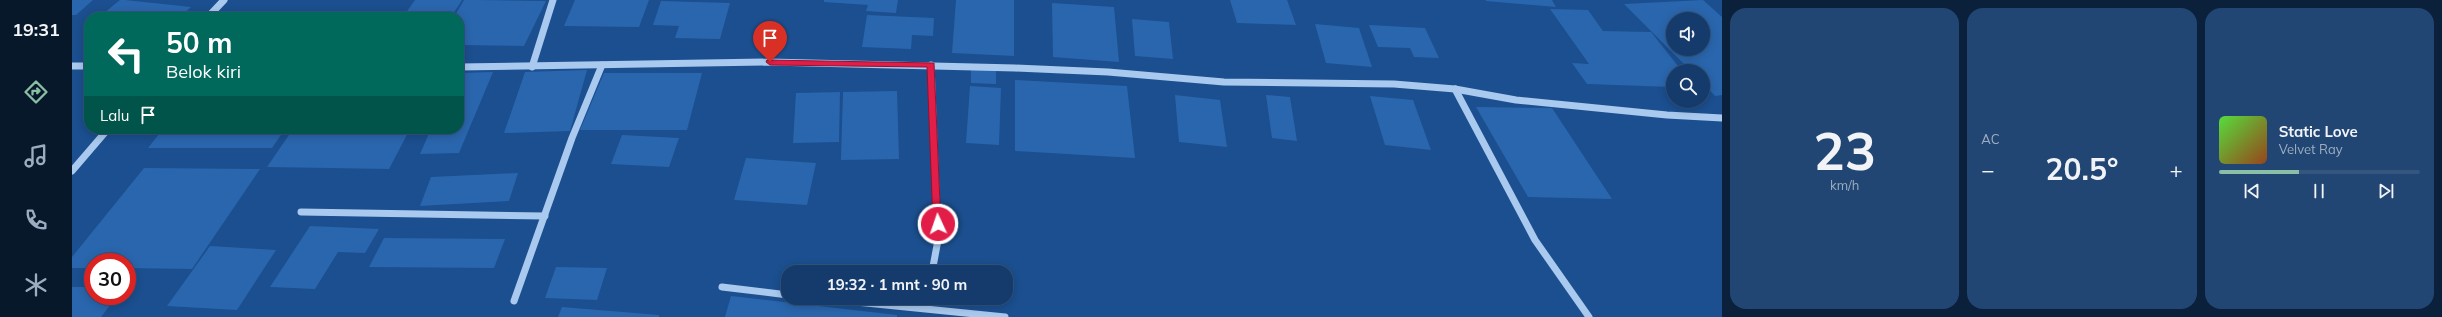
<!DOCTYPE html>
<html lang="id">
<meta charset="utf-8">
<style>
body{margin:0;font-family:Mulish,sans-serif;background:#214673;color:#f1f3f6;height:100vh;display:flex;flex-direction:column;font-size:15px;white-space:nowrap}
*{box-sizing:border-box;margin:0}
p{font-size:13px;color:#9dadc1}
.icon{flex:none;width:22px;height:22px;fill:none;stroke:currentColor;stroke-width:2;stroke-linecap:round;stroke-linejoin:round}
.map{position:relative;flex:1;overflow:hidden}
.side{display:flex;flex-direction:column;gap:8px;padding:8px;background:#0b203b;width:720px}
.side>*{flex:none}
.guide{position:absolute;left:12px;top:12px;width:380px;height:122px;border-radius:16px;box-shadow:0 2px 10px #0003,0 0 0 1px #33557e;background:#00695c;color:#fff;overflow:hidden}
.tools{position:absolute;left:1594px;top:12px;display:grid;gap:8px}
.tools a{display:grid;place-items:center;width:44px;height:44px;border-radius:50%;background:#143b6b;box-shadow:0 2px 10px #0003,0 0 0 1px #33557e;font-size:20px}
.speed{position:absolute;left:12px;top:253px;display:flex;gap:8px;font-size:20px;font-weight:700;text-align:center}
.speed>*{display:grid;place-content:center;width:52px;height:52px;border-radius:50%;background:#143b6b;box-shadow:0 2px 10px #0003,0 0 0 1px #33557e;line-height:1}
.speed .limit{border:6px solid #d22;background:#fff;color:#111}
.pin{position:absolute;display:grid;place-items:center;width:34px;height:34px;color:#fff;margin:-41px -17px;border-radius:50% 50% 50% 0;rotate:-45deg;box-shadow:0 0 4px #0007}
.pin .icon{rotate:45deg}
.me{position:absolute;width:44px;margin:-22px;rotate:357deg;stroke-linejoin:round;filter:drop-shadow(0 0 3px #0008)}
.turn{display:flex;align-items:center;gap:14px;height:84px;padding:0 16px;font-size:18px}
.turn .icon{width:52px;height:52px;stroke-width:2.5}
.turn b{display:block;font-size:28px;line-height:34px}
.then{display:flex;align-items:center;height:38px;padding:0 16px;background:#0003;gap:8px;font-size:15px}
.big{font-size:30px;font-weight:700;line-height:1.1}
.side .widget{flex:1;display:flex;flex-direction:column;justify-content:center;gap:6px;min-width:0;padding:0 14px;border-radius:16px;background:#214673}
.side .dial{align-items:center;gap:0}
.dial b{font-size:52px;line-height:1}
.song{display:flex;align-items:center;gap:12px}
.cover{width:48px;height:48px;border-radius:6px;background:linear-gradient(135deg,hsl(110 70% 55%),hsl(20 70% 35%))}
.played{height:4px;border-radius:2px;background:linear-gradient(90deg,#8abfa5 40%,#33557e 40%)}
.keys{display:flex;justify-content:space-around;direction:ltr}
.heat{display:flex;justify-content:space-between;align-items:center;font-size:22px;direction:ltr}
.side .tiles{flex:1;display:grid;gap:8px;grid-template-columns:repeat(3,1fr)}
.trip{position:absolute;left:709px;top:265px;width:232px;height:40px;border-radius:16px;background:#143b6b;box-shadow:0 2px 10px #0003,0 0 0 1px #33557e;font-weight:700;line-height:40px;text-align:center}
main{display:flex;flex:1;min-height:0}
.tabs{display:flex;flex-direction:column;width:72px;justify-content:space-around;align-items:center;background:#08182b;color:#9dadc1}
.tabs .icon{width:28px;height:28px}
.tabs .on{color:#8abfa5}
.tabs b{font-size:18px;color:#f1f3f6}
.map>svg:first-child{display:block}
.building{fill:#2a66ad;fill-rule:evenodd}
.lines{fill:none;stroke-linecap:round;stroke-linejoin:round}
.minor{stroke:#a9c9ee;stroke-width:7}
.route{fill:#e11d48;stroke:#92132f}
</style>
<main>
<nav class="tabs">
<b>19:31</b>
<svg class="icon on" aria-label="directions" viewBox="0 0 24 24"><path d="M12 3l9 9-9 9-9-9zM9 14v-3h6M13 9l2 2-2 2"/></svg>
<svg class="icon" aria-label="music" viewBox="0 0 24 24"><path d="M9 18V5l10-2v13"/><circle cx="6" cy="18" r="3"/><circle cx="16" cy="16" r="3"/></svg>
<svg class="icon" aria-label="phone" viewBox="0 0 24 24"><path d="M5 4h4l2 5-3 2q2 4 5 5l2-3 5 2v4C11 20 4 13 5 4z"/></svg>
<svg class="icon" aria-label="climate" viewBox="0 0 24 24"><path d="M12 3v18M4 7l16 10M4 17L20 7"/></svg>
</nav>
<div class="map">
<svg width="1650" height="317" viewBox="0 0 1650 317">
<rect width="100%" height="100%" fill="#1b4f8f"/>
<!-- building -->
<g class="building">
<path d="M0,0H21L4,15H0Z"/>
<path d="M48,0H53L119,7L108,17H27Z"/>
<path d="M343,0H390L379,17H331Z"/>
<path d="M392,0H407L474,1L452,46L387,45V17H382Z"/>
<path d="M503,0H577L567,27L492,26Z"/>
<path d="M752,0H826L824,13L794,11L796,5L752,2Z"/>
<path d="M884,0H942V56L880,53Z"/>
<path d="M1158,0H1215L1224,25L1165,23Z"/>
<path d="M1414,0H1480L1484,7L1414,1Z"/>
<path d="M1631,0L1650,17V95L1643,96L1631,83V71H1619L1552,4ZM1601,19H1631V49H1601Z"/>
<path d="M589,1L658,3L648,39L603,38L607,26L581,25Z"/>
<path d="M980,3L1042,7L1047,62L981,57Z"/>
<path d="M1478,9L1516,10L1531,31L1579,32L1610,71H1601V87L1515,84L1500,63L1517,64Z"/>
<path d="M795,15L862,18L861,36L840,35L839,49L790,47Z"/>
<path d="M1060,19L1097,22L1101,59L1063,56Z"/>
<path d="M1243,24L1287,28L1300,67L1254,63Z"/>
<path d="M1297,25L1353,28L1367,58L1342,57L1338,48L1306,47Z"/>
<path d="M515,70L498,131L432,133L453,72Z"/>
<path d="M899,70H924V84L899,83Z"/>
<path d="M421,72L387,153L348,154L359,129H387V73Z"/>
<path d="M532,73H630L615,130H508Z"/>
<path d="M943,80L1055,86L1063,158L943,151Z"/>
<path d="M898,86L929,88L927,145L894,143Z"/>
<path d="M825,91L827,159L769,160L771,92Z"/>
<path d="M768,92L767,142L721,143L724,93Z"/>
<path d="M1103,95L1148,100L1155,147L1107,142Z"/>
<path d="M1194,95L1218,97L1225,141L1200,138Z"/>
<path d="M1298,96L1341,100L1359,150L1313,145Z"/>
<path d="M1404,107L1480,108L1540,199L1456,197Z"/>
<path d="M91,129H213L200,148H76Z"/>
<path d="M221,129H338L317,169L195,167Z"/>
<path d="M550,135L607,138L597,167L539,164Z"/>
<path d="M674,158L744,163L735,205L662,200Z"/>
<path d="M72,168L188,169L120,269L55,268V262H21V268H0V257Z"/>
<path d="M446,173L437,201L348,206L359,177Z"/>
<path d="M238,226L307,229L293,253L266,252L243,289L198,287Z"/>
<path d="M312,238L433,239L422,268L297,267Z"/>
<path d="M138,246L204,250L165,310L95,306Z"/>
<path d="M484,267L535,268L525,300L473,298Z"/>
<path d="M0,287H21V296H45L29,317H0Z"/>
<path d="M659,296L825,315V317H653Z"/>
<path d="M490,307L587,315V317H486Z"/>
</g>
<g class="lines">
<!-- minor -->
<g class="minor">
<path d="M136,17L152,0"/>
<path d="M859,65L866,240L860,272"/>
<path d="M0,66H17"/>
<path d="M387,67L698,62L943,68L1036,72L1152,82L1322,84L1383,89L1444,100L1595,115L1650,118"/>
<path d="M460,67L481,0"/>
<path d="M1383,89L1463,240L1517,317"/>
<path d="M0,171L36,129"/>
<path d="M229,212L473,216"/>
<path d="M650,287L716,295"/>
<path d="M744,298L933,317"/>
<path d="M442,301L500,138L530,65"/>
<path d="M853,308L855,298"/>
</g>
</g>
<!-- route -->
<path class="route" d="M695,60L862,63L869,227L866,228L861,224L855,67L698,65L694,62Z"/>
</svg>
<div class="tools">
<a><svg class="icon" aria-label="sound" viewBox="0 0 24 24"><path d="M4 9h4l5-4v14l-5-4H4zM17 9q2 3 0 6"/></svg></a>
<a><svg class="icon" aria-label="search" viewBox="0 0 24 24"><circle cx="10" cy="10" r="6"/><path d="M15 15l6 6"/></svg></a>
</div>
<div class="speed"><div class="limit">30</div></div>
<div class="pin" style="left:698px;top:62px;background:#d93025"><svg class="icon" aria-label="arrive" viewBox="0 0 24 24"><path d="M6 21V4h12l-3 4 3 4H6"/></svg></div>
<svg class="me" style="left:866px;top:224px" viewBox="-20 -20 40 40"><circle r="17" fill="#e11d48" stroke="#fff" stroke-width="3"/><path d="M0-11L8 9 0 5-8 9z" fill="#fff"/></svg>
<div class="trip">19:32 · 1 mnt · 90 m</div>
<div class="guide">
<div class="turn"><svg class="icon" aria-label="left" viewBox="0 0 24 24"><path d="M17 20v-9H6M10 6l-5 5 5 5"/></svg><div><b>50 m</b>Belok kiri</div></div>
<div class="then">Lalu<svg class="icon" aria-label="arrive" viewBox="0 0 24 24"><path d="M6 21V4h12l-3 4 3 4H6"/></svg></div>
</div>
</div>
<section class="side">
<div class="tiles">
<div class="widget dial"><b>23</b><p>km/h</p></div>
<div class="widget"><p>AC</p>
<div class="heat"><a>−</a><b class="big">20.5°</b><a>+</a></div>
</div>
<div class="widget">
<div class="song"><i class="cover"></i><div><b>Static Love</b><p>Velvet Ray</p></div></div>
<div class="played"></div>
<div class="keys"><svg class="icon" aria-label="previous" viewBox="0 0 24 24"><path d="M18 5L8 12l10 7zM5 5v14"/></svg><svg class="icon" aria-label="pause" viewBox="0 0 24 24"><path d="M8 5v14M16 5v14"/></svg><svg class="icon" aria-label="next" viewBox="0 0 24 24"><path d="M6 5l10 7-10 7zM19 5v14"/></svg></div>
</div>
</div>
</section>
</main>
